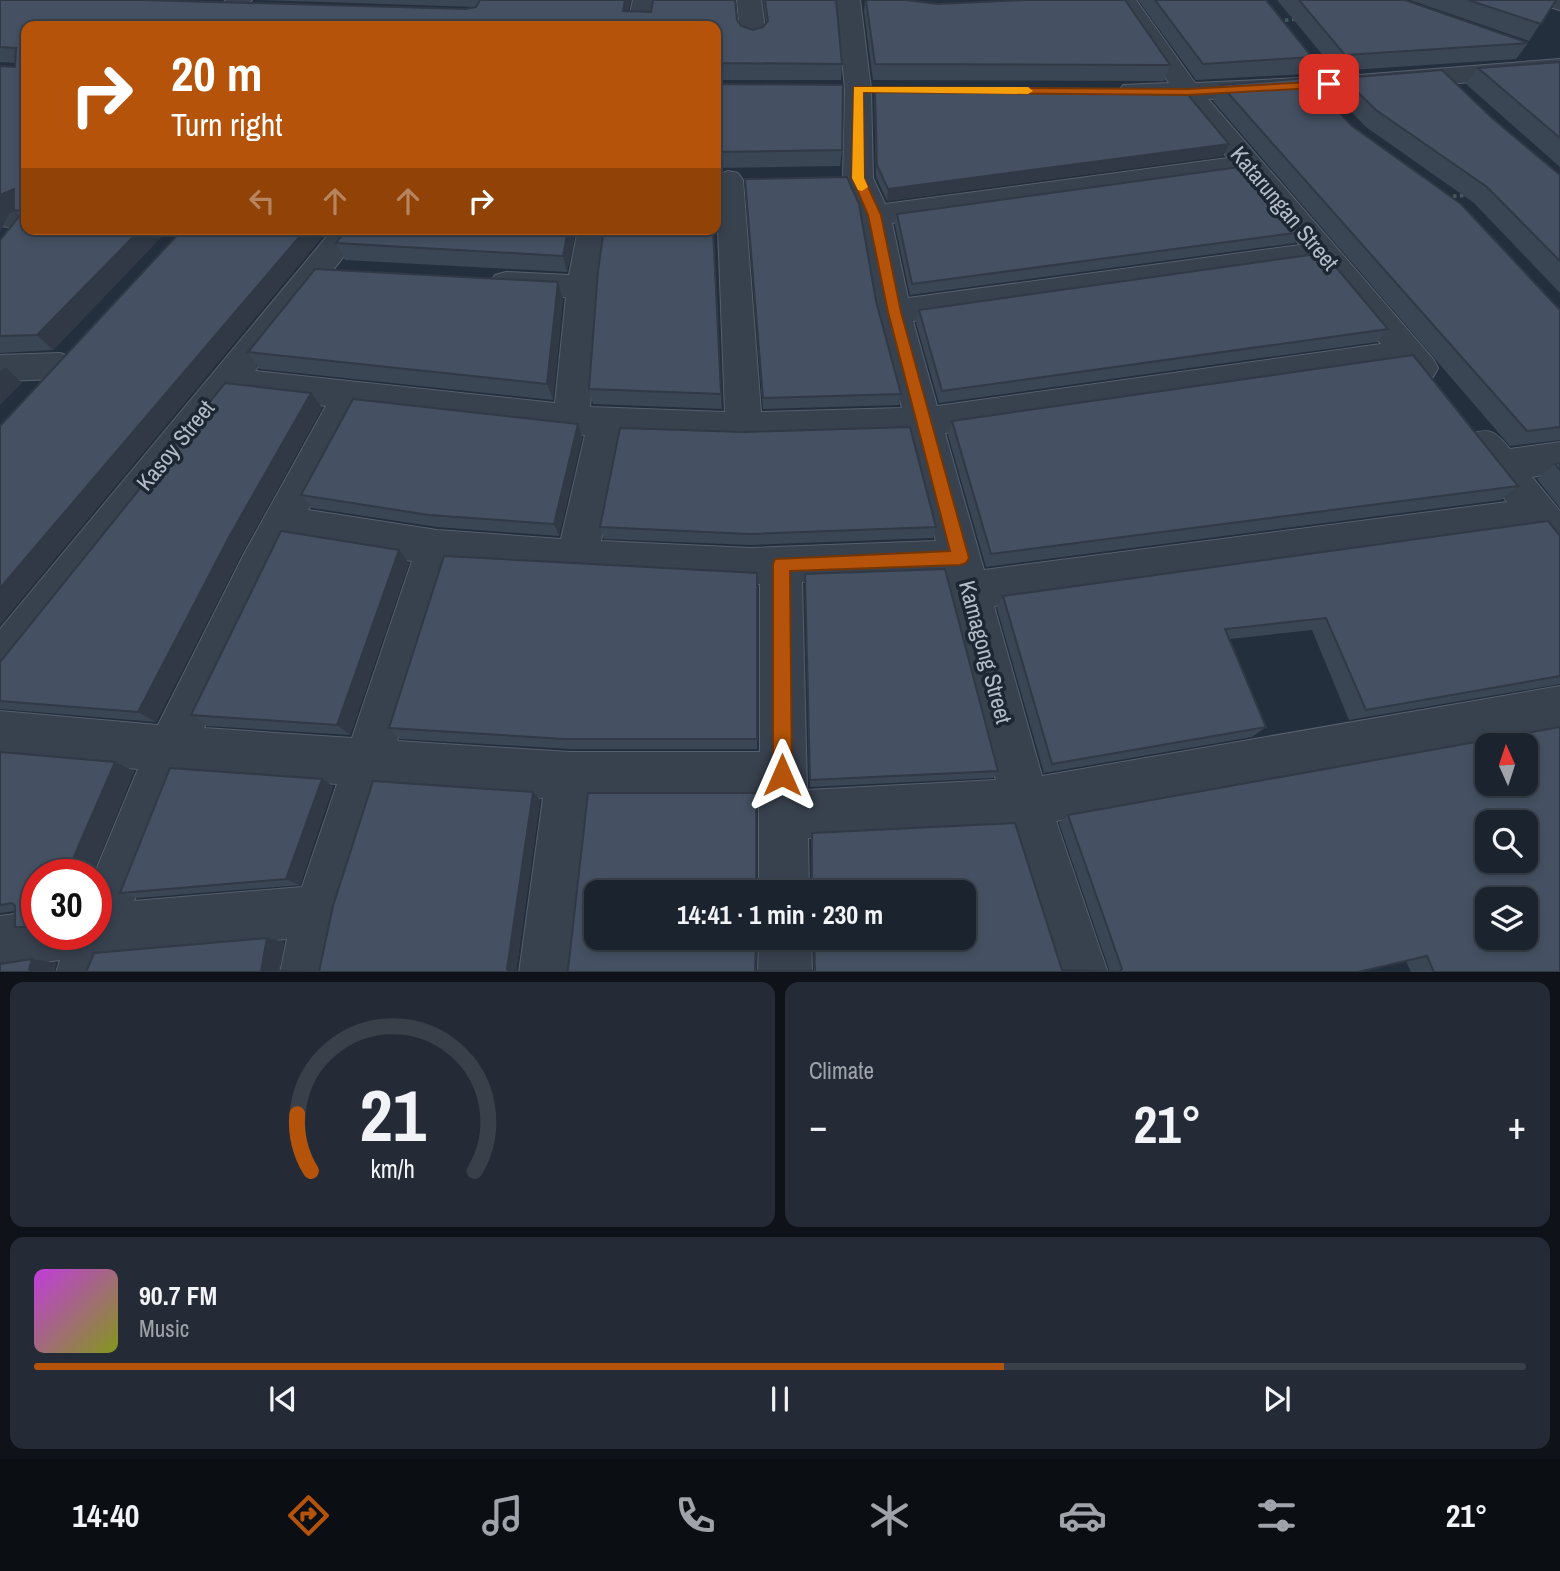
<!DOCTYPE html>
<meta charset="utf-8">
<style>
body{margin:0;font-family:"Archivo Narrow",sans-serif;background:#242b36;color:#f1f3f6;height:100vh;display:flex;flex-direction:column;font-size:26px;white-space:nowrap}
*{box-sizing:border-box;margin:0}
p{font-size:23px;color:#a0a4aa}
.icon{flex:none;width:38px;height:38px;fill:none;stroke:currentColor;stroke-width:2;stroke-linecap:round;stroke-linejoin:round}
.map{position:relative;height:972px;overflow:hidden}
.details{display:flex;flex-direction:column;gap:10px;padding:10px;background:#0f1319;flex:1}
.details>*{flex:none}
.top-card{position:absolute;left:21px;top:21px;width:700px;height:214px;border-radius:14px;box-shadow:0 4px 10px #0003,0 0 0 2px #39404a;background:#b45309;color:#fff;overflow:hidden}
.needle{width:46px;rotate:357deg}
.buttons{position:absolute;left:1475px;top:733px;display:grid;gap:14px}
.buttons a{display:grid;place-items:center;width:63px;height:63px;border-radius:14px;background:#1b232e;box-shadow:0 4px 10px #0003,0 0 0 2px #39404a;font-size:35px}
.speed{position:absolute;left:21px;top:859px;display:flex;gap:14px;font-size:35px;font-weight:700;text-align:center}
.speed>*{display:grid;place-content:center;width:91px;height:91px;border-radius:50%;background:#1b232e;box-shadow:0 4px 10px #0003,0 0 0 2px #39404a;line-height:1}
.speed .limit{border:10px solid #d22;background:#fff;color:#111}
.pin{position:absolute;display:grid;place-items:center;width:60px;height:60px;color:#fff;margin:-30px;border-radius:14px;box-shadow:0 4px 10px #0006}
.me{position:absolute;width:77px;margin:-38px;rotate:0deg;stroke-linejoin:round;filter:drop-shadow(0 0 5px #0008)}
.turn{display:flex;align-items:center;gap:24px;height:147px;padding:0 35px;font-size:32px}
.turn .icon{width:91px;height:91px;stroke-width:2.5}
.turn b{display:block;font-size:49px;line-height:60px}
.lanes{display:flex;align-items:center;height:66px;padding:0 35px;background:#0003;justify-content:center;gap:35px;direction:ltr}
.lanes .off{opacity:.35}
.big{font-size:52px;font-weight:700;line-height:1.1}
.details .card{flex:1;display:flex;flex-direction:column;justify-content:center;gap:10px;min-width:0;padding:0 24px;border-radius:14px;background:#242b36}
.details .dial{align-items:center;gap:0}
.dial svg{height:182px;overflow:visible;fill:none;stroke:#39404a;stroke-width:7;stroke-linecap:round;text-anchor:middle}
.dial text{fill:#f1f3f6;stroke:none}
.song{display:flex;align-items:center;gap:21px}
.cover{width:84px;height:84px;border-radius:10px;background:linear-gradient(135deg,hsl(290 70% 55%),hsl(70 70% 35%))}
.played{height:7px;border-radius:4px;background:linear-gradient(90deg,#b45309 65%,#39404a 65%)}
.keys{display:flex;justify-content:space-around;direction:ltr}
.heat{display:flex;justify-content:space-between;align-items:center;font-size:38px;direction:ltr}
.details .tiles{flex:1;display:grid;gap:10px;grid-template-columns:1fr 1fr}
.card:last-child{grid-column:span 2}
.trip{position:absolute;left:584px;top:880px;width:392px;height:70px;border-radius:14px;background:#1b232e;box-shadow:0 4px 10px #0003,0 0 0 2px #39404a;font-weight:700;line-height:70px;text-align:center}
.dock{display:flex;height:112px;justify-content:space-around;align-items:center;background:#0b0e12;color:#a0a4aa}
.dock .icon{width:49px;height:49px}
.dock .on{color:#b45309}
.dock b{font-size:32px;color:#f1f3f6}
.map>svg:first-child{display:block}
.lines{fill:none;stroke-linecap:round;stroke-linejoin:round}
.minor-casing{stroke:#565f6c;stroke-width:2}
.path{stroke:#44595c;stroke-width:3.5;stroke-dasharray:3.5 3.5;stroke-linecap:butt}
.minor{fill:#38414e;fill-rule:evenodd}
.wall{fill:#3b4654;fill-rule:evenodd}
.shaded-wall{fill:#303945}
.building{fill:#455162;stroke:#303945;stroke-width:2;fill-rule:evenodd}
.route{fill:#b45309;stroke:#753606;stroke-width:2}
.slow{fill:#f59e0b}
.labels{text-anchor:middle;dominant-baseline:central;stroke-width:7;stroke-linejoin:round;paint-order:stroke}
.street-label{font-size:23px;fill:#b4bcc9;stroke:#1d2633}
</style>
<div class="map">
<svg width="1560" height="973" viewBox="0 0 1560 973">
<rect width="100%" height="100%" fill="#242f3e"/>
<g class="lines">
<!-- minor casing -->
<g class="minor-casing">
<g id="minor">
<path d="M226,0H252L228,26H202Z"/>
<path d="M633,0H657L651,26H627Z"/>
<path d="M737,0H761L766,36L762,41L753,44L744,41L740,36Z"/>
<path d="M836,0H860L871,89L873,178L885,204L1228,158L1180,99L1123,97L1119,91L1123,85L1169,83L1112,0H1136L1195,83L1346,76L1560,59V75L1346,92L1208,99L1433,359L1438,368L1433,377C1418,382 1411,380 1400,367L945,433L984,570L1507,502L1465,445L1471,434C1492,427 1496,433 1510,449L1560,442V472L1532,477L1560,511V557L1546,552L1530,532L994,606L1042,776L1560,686V730L1056,821L1108,973H1055L1010,828L808,838L809,892H759V799H591L572,973H519L543,798L383,787L345,911L333,973H280L287,939L114,954L109,973H56L60,960L0,968V916L37,911V934H96V875H94L138,769L0,757V711L158,725L245,552L326,406L236,396L15,677L0,683V629L333,229H365L255,371L555,403L566,297L506,294L495,291L490,283L495,275L506,272L569,275L578,229H608L599,287L590,407L725,412L716,176L728,171L738,173L743,180L761,412L902,408L877,312L860,215L843,178L845,89ZM1241,174L1300,245L908,298L892,223ZM1316,264L1381,344L937,406L913,321L1238,273ZM360,410L585,435L561,539L437,530L308,510ZM909,437L936,541L750,548L601,541L621,438L744,442ZM292,542L412,561L352,738L204,728ZM451,567L577,576L760,584V752H570L397,741ZM944,576L996,780L807,790L802,582ZM184,773L337,784L302,887L134,901Z"/>
<path d="M1538,0H1560V10L1542,5Z"/>
<path d="M0,206L26,211V229L0,226Z"/>
<path d="M60,353L72,357L77,366L72,375L60,379L0,381V355Z"/>
<path d="M759,938H811L812,973H758Z"/>
</g>
</g>
<!-- path -->
<g class="path">
<path d="M1278,21L1298,19"/>
<path d="M1446,197L1468,195"/>
</g>
<!-- minor -->
<use href="#minor" class="minor"/>
</g>
<!-- wall -->
<g class="wall">
<path d="M0,0L466,9L475,7L259,0H631L628,11L737,20L741,26L753,30L763,27L766,23L763,0H836L842,64L841,80H716V26L26,229H169L53,350L0,353V240L19,216L15,211L9,214L15,63L0,62Z"/>
<path d="M865,0H866L1170,65L1164,81L873,80L864,11Z"/>
<path d="M1138,0H1266L1312,57L1304,74L1196,80Z"/>
<path d="M1277,0H1405L1528,43L1516,59L1336,71Z"/>
<path d="M1410,0H1556L1529,41Z"/>
<path d="M1560,62V167L1466,84L1478,68Z"/>
<path d="M1343,78L1492,118L1560,175V293L1474,203L1366,127L1334,94Z"/>
<path d="M716,84L842,150L840,166L716,168Z"/>
<path d="M1221,85L1352,126L1560,310V440L1510,446L1213,101Z"/>
<path d="M875,89L1223,156L887,201L876,177L874,102Z"/>
<path d="M746,192L876,301L901,394L899,405L763,409Z"/>
<path d="M897,214L1302,232L1295,243L910,295L895,225Z"/>
<path d="M347,229H576L567,272L345,260L336,243Z"/>
<path d="M713,229L722,409L593,404L589,389Z"/>
<path d="M558,282L563,299L553,400L260,369L248,352Z"/>
<path d="M919,310L1388,329L1377,342L939,403L916,323Z"/>
<path d="M322,408L243,551L156,722L0,709V662Z"/>
<path d="M952,421L1518,486L1501,500L986,567L948,435Z"/>
<path d="M578,424L582,437L559,536L437,527L312,508L301,495Z"/>
<path d="M1560,463V508L1537,479L1555,464Z"/>
<path d="M600,527H936L933,538L750,545L604,539Z"/>
<path d="M1560,536V684L1349,720L1312,630L1230,639L1266,727L1252,737L1044,773L997,608L1003,596Z"/>
<path d="M409,563L350,735L208,726L191,715Z"/>
<path d="M805,574L998,771L993,778L810,787Z"/>
<path d="M757,587V749H570L400,739L389,728Z"/>
<path d="M1560,727V972H1411L1406,961L1358,972H0V964L32,959L56,963L54,972H86L94,953L267,938L284,942L279,971L319,972L333,906L373,781L533,792L540,800L516,972H565L568,970L588,793H756V887L758,889L811,888L812,833L1015,823L1062,970L1110,972L1059,823L1068,815ZM1488,746H1526V784H1488ZM1488,822H1526V861H1488ZM597,892H964V938H813L814,971H756L757,938H597ZM1488,900H1526V938H1488Z"/>
<path d="M0,752L115,762L134,771L92,875H37V931L15,927V911L0,913Z"/>
<path d="M333,786L300,885L138,898L120,893Z"/>
</g>
<!-- shaded-wall -->
<g class="shaded-wall">
<path d="M625,0H631L625,26L623,11Z"/>
<path d="M1229,144L1223,156L887,201L888,189Z"/>
<path d="M14,189V210L15,211L9,214L0,232V195Z"/>
<path d="M141,229H169L53,350L37,335Z"/>
<path d="M306,229H329L0,625V588Z"/>
<path d="M568,229H576L567,272L563,256Z"/>
<path d="M558,282L563,299L553,400L547,384Z"/>
<path d="M5,367L22,383L0,405V372Z"/>
<path d="M311,393L322,408L243,551L156,722L138,712L229,537Z"/>
<path d="M578,424L582,437L559,536L554,524Z"/>
<path d="M399,550L409,563L350,735L337,725Z"/>
<path d="M115,762L134,771L92,875H70L69,868Z"/>
<path d="M322,779L333,786L300,885L286,879Z"/>
<path d="M533,792L540,800L516,972H511L507,969Z"/>
<path d="M267,938L284,942L278,972L261,971Z"/>
<path d="M32,959L56,963L53,972H31L29,969Z"/>
</g>
<!-- building -->
<g class="building">
<path d="M0,0H142L466,9L476,7L480,0H625L623,11L651,12L653,0H735L737,20L741,26L753,30L763,27L768,21L765,0H836L842,64L716,63V26H26V229H141L37,335L0,336V240L21,214L20,211L14,210V189L0,195V66L15,67L16,48L0,47Z"/>
<path d="M866,0H906L938,4L1026,0H1125L1170,65L875,64Z"/>
<path d="M1155,0H1266L1312,57L1203,64Z"/>
<path d="M1299,0H1405L1528,43L1345,55Z"/>
<path d="M1468,0H1556L1541,24Z"/>
<path d="M1560,62V138L1478,68Z"/>
<path d="M1442,70L1492,118L1560,175V261L1487,187L1376,110L1343,78Z"/>
<path d="M1307,78L1352,126L1461,204L1560,310V427L1527,431L1221,85Z"/>
<path d="M716,84L843,85L842,150L716,152Z"/>
<path d="M875,89L1184,90L1229,144L888,189L877,165Z"/>
<path d="M1247,166L1302,232L912,284L897,214Z"/>
<path d="M847,177L859,204L876,301L901,394L763,398L745,179Z"/>
<path d="M183,229H306L0,588V426Z"/>
<path d="M347,229H568L563,256L336,243Z"/>
<path d="M604,229H713L721,394L589,389L598,271Z"/>
<path d="M1324,253L1388,329L942,391L919,310Z"/>
<path d="M315,269L558,282L547,384L248,352Z"/>
<path d="M1413,355L1518,486L991,554L952,421Z"/>
<path d="M225,383L311,393L229,537L138,712L0,701V662Z"/>
<path d="M353,399L578,424L554,524L429,515L301,495Z"/>
<path d="M910,427L936,527L749,534L600,527L620,428L743,432Z"/>
<path d="M1560,463V470L1555,464Z"/>
<path d="M1548,521L1560,536V676L1366,710L1326,618L1225,629L1266,727L1052,764L1003,596Z"/>
<path d="M281,531L399,550L337,725L191,715Z"/>
<path d="M444,556L757,573V739H564L389,728Z"/>
<path d="M945,569L998,771L810,780L805,574Z"/>
<path d="M1560,727V972H1434L1427,956L1358,972H0V964L32,959L29,969L31,972H86L94,953L267,938L261,971L319,972L333,906L373,781L533,792L507,969L510,972H565L568,970L588,793H756V886L758,889L812,888V833L1015,823L1062,970L1119,972L1122,969L1068,815ZM1488,746H1526V784H1488ZM1488,822H1526V861H1488ZM597,892H964V938H814L815,971H755L756,938H597ZM1488,900H1526V938H1488Z"/>
<path d="M0,752L115,762L69,868L70,875H37V927H15V906L12,903L0,905Z"/>
<path d="M170,768L322,779L286,879L120,893Z"/>
</g>
<!-- route -->
<path class="route" d="M1329,81L1333,82V87L1188,95L863,92L864,178L881,215L901,312L969,558L966,563L960,565L790,571L792,775L789,782L782,785L775,782L773,775V564L775,559L950,551L888,312L868,215L852,178L854,87L1188,89Z"/>
<!-- slow -->
<path class="slow" d="M854,87H1028L1033,91L1028,94L863,92L864,178L868,187L862,191L858,190L852,178Z"/>
<g class="labels">
<!-- street labels -->
<g class="street-label">
<text transform="translate(1285 208) rotate(50)">Katarungan Street</text>
<text transform="translate(175 445) rotate(-51)">Kasoy Street</text>
<text transform="translate(986 652) rotate(75)">Kamagong Street</text>
</g>
</g>
</svg>
<div class="buttons">
<a><svg class="needle" viewBox="-14 -14 28 28"><path d="M0-13l5 13h-10z" fill="#e53935"/><path d="M0 13l5-13h-10z" fill="#a0a4aa"/></svg></a>
<a><svg class="icon" aria-label="search" viewBox="0 0 24 24"><circle cx="10" cy="10" r="6"/><path d="M15 15l6 6"/></svg></a>
<a><svg class="icon" aria-label="layers" viewBox="0 0 24 24"><path d="M12 4l9 5-9 5-9-5zM3 14l9 5 9-5"/></svg></a>
</div>
<div class="speed"><div class="limit">30</div></div>
<div class="pin" style="left:1329px;top:84px;background:#d93025"><svg class="icon" aria-label="arrive" viewBox="0 0 24 24"><path d="M6 21V4h12l-3 4 3 4H6"/></svg></div>
<svg class="me" style="left:782px;top:775px" viewBox="-20 -20 40 40"><path d="M0-17L14 15 0 8-14 15z" fill="#b45309" stroke="#fff" stroke-width="4"/></svg>
<div class="trip">14:41 · 1 min · 230 m</div>
<div class="top-card">
<div class="turn"><svg class="icon" aria-label="right" viewBox="0 0 24 24"><path d="M7 20v-9h11M14 6l5 5-5 5"/></svg><div><b>20 m</b>Turn right</div></div>
<div class="lanes"><svg class="icon off" aria-label="left" viewBox="0 0 24 24"><path d="M17 20v-9H6M10 6l-5 5 5 5"/></svg><svg class="icon off" aria-label="ahead" viewBox="0 0 24 24"><path d="M12 20V5M6 11l6-6 6 6"/></svg><svg class="icon off" aria-label="ahead" viewBox="0 0 24 24"><path d="M12 20V5M6 11l6-6 6 6"/></svg><svg class="icon" aria-label="right" viewBox="0 0 24 24"><path d="M7 20v-9h11M14 6l5 5-5 5"/></svg></div>
</div>
</div>
<section class="details">
<div class="tiles">
<div class="card dial"><svg viewBox="0 0 100 80">
<path d="M14 69A42 42 0 1 1 86 69"/>
<path d="M14 69A42 42 0 0 1 8 44" stroke="#b45309"/>
<text x="50" y="56" font-size="32" font-weight="700">21</text>
<text x="50" y="72" font-size="11">km/h</text>
</svg></div>
<div class="card"><p>Climate</p>
<div class="heat"><a>−</a><b class="big">21°</b><a>+</a></div>
</div>
<div class="card">
<div class="song"><i class="cover"></i><div><b>90.7 FM</b><p>Music</p></div></div>
<div class="played"></div>
<div class="keys"><svg class="icon" aria-label="previous" viewBox="0 0 24 24"><path d="M18 5L8 12l10 7zM5 5v14"/></svg><svg class="icon" aria-label="pause" viewBox="0 0 24 24"><path d="M8 5v14M16 5v14"/></svg><svg class="icon" aria-label="next" viewBox="0 0 24 24"><path d="M6 5l10 7-10 7zM19 5v14"/></svg></div>
</div>
</div>
</section>
<nav class="dock">
<b>14:40</b>
<svg class="icon on" aria-label="directions" viewBox="0 0 24 24"><path d="M12 3l9 9-9 9-9-9zM9 14v-3h6M13 9l2 2-2 2"/></svg>
<svg class="icon" aria-label="music" viewBox="0 0 24 24"><path d="M9 18V5l10-2v13"/><circle cx="6" cy="18" r="3"/><circle cx="16" cy="16" r="3"/></svg>
<svg class="icon" aria-label="phone" viewBox="0 0 24 24"><path d="M5 4h4l2 5-3 2q2 4 5 5l2-3 5 2v4C11 20 4 13 5 4z"/></svg>
<svg class="icon" aria-label="climate" viewBox="0 0 24 24"><path d="M12 3v18M4 7l16 10M4 17L20 7"/></svg>
<svg class="icon" aria-label="car" viewBox="0 0 24 24"><path d="M5 17H2v-5l4-1 3-4h7l3 4 3 1v5h-3M9 17h6M6 11h13"/><circle cx="7" cy="17" r="2"/><circle cx="17" cy="17" r="2"/></svg>
<svg class="icon" aria-label="filters" viewBox="0 0 24 24"><path d="M4 7h16M4 17h16"/><circle cx="9" cy="7" r="2"/><circle cx="15" cy="17" r="2"/></svg>
<b>21°</b>
</nav>
